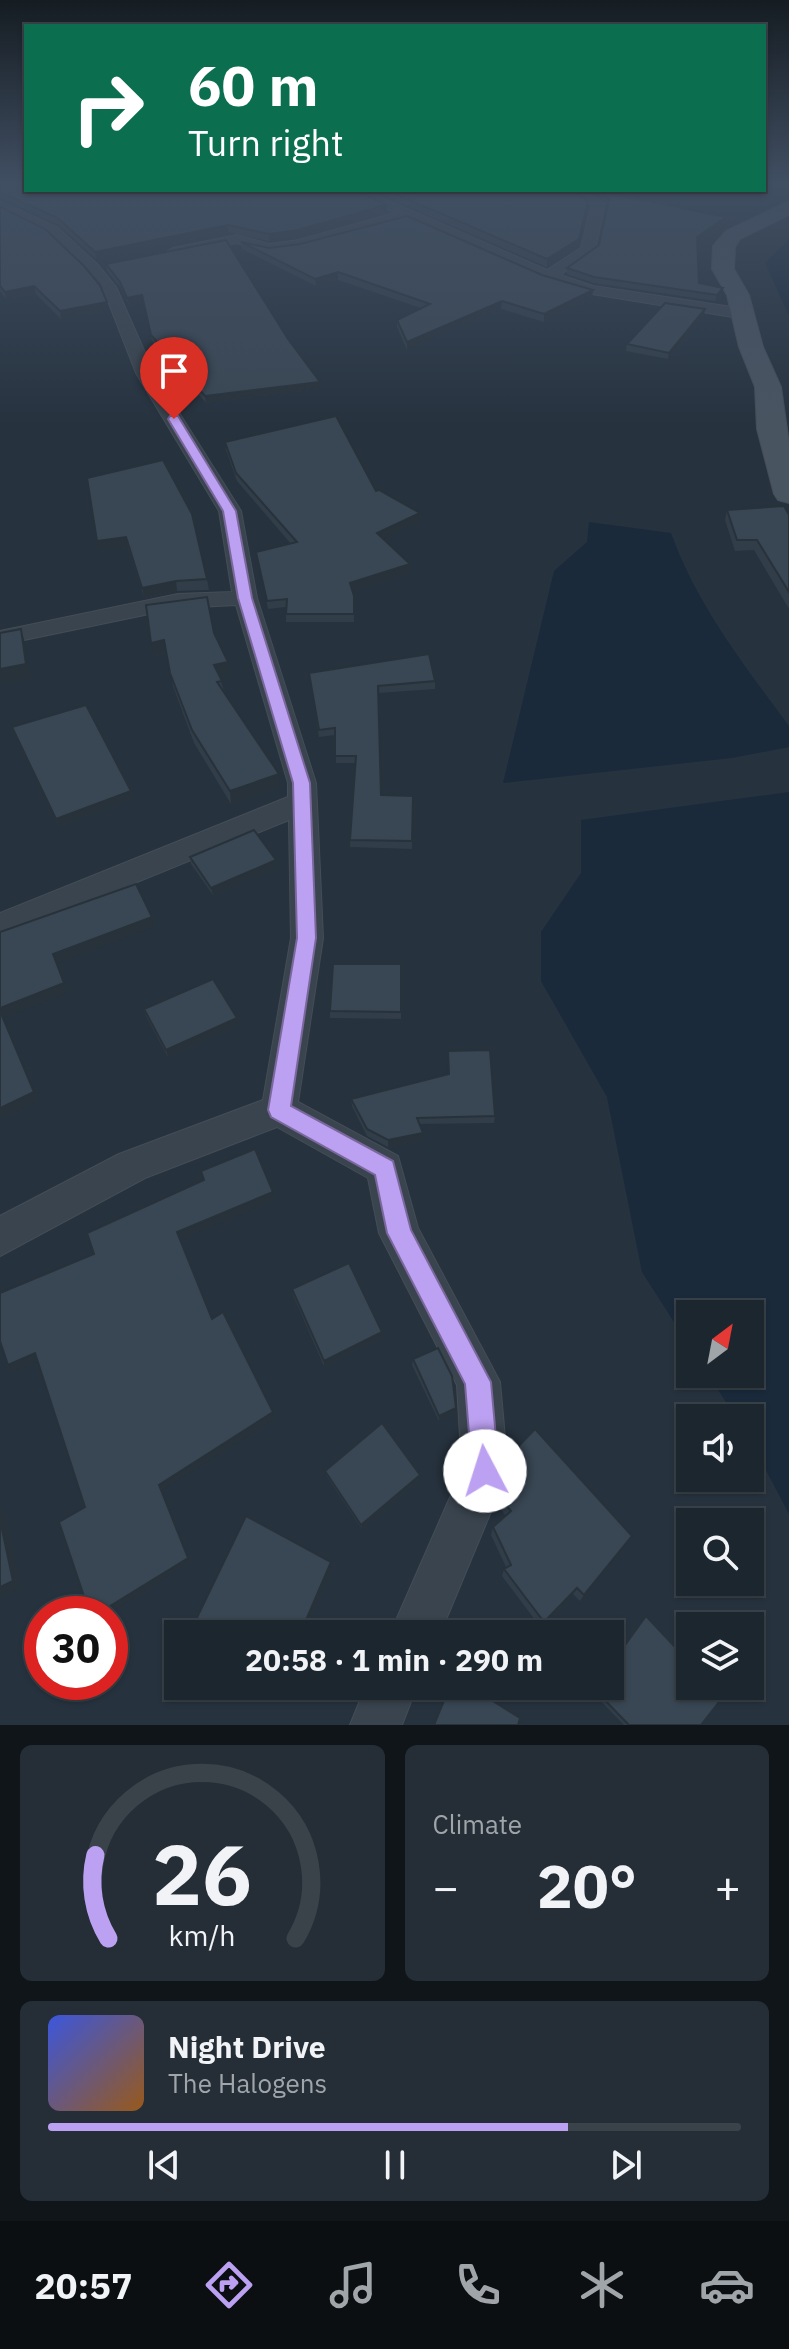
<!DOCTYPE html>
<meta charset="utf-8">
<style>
body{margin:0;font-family:"IBM Plex Sans",sans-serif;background:#252e36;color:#f1f3f6;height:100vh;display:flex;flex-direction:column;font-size:30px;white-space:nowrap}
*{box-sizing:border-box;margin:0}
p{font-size:26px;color:#a0a5aa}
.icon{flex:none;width:44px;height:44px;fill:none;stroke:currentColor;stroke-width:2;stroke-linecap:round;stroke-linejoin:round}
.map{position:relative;height:1725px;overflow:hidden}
.drawer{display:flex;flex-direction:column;gap:20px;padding:20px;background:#0f1519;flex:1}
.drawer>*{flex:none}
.banner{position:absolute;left:24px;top:24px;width:742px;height:168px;border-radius:0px;box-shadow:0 2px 6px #0004,0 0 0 2px #3a434a;background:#0b6e4f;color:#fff;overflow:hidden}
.needle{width:52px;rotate:32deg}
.fabs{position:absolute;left:676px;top:1300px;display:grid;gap:16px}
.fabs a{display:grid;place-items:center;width:88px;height:88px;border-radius:0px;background:#1c262e;box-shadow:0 2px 6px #0004,0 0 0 2px #3a434a;font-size:40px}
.speed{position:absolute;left:24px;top:1596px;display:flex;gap:16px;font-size:40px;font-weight:700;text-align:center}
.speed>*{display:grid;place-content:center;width:104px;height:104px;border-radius:50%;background:#1c262e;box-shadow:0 2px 6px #0004,0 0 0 2px #3a434a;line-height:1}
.speed .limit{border:12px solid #d22;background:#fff;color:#111}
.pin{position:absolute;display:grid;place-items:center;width:68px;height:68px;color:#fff;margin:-82px -34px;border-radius:50% 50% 50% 0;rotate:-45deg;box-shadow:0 0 8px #0007}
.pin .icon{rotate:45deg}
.me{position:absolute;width:88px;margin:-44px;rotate:355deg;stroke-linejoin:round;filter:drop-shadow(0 0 6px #0008)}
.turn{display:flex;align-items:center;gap:28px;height:168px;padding:0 32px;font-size:36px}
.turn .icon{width:104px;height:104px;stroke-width:2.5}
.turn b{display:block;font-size:56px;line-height:68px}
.big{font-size:60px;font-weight:800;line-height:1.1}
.drawer .tile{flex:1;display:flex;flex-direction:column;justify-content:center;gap:12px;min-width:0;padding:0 28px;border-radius:12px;background:#252e36}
.drawer .dial{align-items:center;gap:0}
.dial svg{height:208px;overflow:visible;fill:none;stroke:#3a434a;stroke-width:7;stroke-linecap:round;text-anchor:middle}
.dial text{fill:#f1f3f6;stroke:none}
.song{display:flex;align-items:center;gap:24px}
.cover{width:96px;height:96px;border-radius:12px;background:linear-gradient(135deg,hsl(230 70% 55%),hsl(30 70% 35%))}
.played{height:8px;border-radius:4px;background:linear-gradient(90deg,#bca0f2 75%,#3a434a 75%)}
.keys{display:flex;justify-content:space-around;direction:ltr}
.heat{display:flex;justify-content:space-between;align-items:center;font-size:44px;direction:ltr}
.drawer .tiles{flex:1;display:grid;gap:20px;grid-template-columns:1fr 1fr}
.tile:last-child{grid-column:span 2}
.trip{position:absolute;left:164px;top:1620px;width:460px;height:80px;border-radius:0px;background:#1c262e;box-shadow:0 2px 6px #0004,0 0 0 2px #3a434a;font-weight:800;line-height:80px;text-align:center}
.tab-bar{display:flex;height:128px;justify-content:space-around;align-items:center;background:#0b0f12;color:#a0a5aa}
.tab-bar .icon{width:56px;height:56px}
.tab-bar .current{color:#bca0f2}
.tab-bar b{font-size:36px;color:#f1f3f6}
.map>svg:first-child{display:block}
.water{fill:#1a2a3b}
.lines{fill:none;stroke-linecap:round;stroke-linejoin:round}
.street-casing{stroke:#444d57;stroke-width:2}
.secondary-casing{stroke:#444d57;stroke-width:2}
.street{fill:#3a444e;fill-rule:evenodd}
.secondary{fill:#495461;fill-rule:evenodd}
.wall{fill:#313d48}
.shaded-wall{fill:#28323b}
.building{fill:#394754;stroke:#28323b;stroke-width:2}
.route{fill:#bca0f2;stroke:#7a689d;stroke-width:2}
</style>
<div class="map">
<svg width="789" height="1725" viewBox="0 0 789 1725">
<rect width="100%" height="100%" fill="#26323e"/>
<!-- water -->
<g class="water">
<path d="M789,239V316L765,263Z"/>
<path d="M589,522L671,533C697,605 744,665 789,726V747L732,758L503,783L554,571L587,542Z"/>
<path d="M789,792V1514L750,1440V1418H736L708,1374H750V1314H690V1347L642,1272L607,1097L541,981V932L581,873V820Z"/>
</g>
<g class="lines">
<!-- street casing -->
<g class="street-casing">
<g id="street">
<path d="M347,190H364L547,270L581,248L591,206L567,190H583L605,204L595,250L560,275L593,286L745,309L753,314L745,319L586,293L543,279L407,219L300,248L269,252L237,243L173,256L166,252L173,248L237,235L269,244L299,240L395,213Z"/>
<path d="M0,201L58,228L97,264L116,287L154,373L241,511L257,598L316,783L323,938L298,1102L398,1156L418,1228L500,1382L508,1471L440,1634H390L462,1470L457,1385L379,1233L368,1178L277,1127L145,1178L0,1256V1216L119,1154L263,1100L291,938L289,820L0,938V913L288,797V783L236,605L178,608L0,645V631L178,594L232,592L219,511L136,373L104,291L87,270L48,234L0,210Z"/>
<path d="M366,1686H417L402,1725H350Z"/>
</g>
</g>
<!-- secondary casing -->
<g class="secondary-casing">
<path id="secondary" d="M789,201V215L740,239L735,247L734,269L749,295L763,347L781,387L789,443V503L778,500L774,494L757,429L755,387L739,347L727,295L712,269L713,246L726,231Z"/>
</g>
<!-- street -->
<use href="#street" class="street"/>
<!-- secondary -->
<use href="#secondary" class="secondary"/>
</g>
<!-- wall -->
<g class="wall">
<path d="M0,185L387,212L298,237L269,241L228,232L96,259L59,225L0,198Z"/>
<path d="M371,190H572L588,207L578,246L547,267Z"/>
<path d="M601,192L726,217L725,223L697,242L699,283L722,294L715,301L594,283L567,274V268L599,245L608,204L600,197Z"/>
<path d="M0,207L108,309L61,319L36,294L6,299L0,291Z"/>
<path d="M241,242L269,248L542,275L593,290L592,297L544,322L501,309L407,350L397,327V320L421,308L338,280L316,286L242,249Z"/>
<path d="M106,264L288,339L320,382V389L206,403L152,341L143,302L129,305L121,288L107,271Z"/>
<path d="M705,309L704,315L668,359L626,351L627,344Z"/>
<path d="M225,442L376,491L420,521L382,539L410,564V573L352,590L354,596V622H286V607L268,609L256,552L291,544L237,481L226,450Z"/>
<path d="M87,478L207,579L209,590L177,591L144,598L128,547L99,551Z"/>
<path d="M727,510L789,515V609L754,550L735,551L725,520Z"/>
<path d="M214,633L228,662L230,675L220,677L224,692L280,787L231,804L194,743L173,686L167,653L154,655Z"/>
<path d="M309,673L435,681V689L379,693L381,795L413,796L412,849L350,847L355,763H336L335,735L319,737Z"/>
<path d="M12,727L131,791L133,798L59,826Z"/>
<path d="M190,857L276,860L277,867L213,895L191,864Z"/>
<path d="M401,964V1019L330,1018V1011Z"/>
<path d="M144,1009L238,1025L168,1057L146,1016Z"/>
<path d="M448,1051L495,1116L494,1123L419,1124L422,1140L388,1147L367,1136L352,1106L351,1099L448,1074Z"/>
<path d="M292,1289L382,1338L324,1366L293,1295Z"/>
<path d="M413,1359L456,1413L439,1421L412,1365Z"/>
<path d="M513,1452L632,1536L580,1601L573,1594L541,1628L502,1576L504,1569L506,1567L491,1535L493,1527L506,1516L497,1505L511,1470L510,1461Z"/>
<path d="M325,1471L419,1479L362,1529L326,1475Z"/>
<path d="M595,1686L701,1725H624L591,1691Z"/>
</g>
<!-- shaded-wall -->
<g class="shaded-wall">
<path d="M588,201L578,246L547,267V259Z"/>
<path d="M386,205L387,212L298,237L269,241V234Z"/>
<path d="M726,217L725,223L696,243L697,237Z"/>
<path d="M228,225V232L96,259L95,252Z"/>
<path d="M338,272V280L316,286L315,279Z"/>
<path d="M34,286L36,294L6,299L5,292Z"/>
<path d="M723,288L722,294L715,301L717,295Z"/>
<path d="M593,290L592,297L544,322V314Z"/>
<path d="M142,295L143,302L129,305L127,298Z"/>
<path d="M502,301L501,309L407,350V342Z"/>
<path d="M107,302L108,309L61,319L60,311Z"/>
<path d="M705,309L704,315L668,359L669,353Z"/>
<path d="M320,382V389L206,403L205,396Z"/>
<path d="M420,513V521L377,542V533Z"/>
<path d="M126,537L128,547L99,551L97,541Z"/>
<path d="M410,564V573L350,591V583Z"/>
<path d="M176,581L177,591L144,598L142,588Z"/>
<path d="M21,629L25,643L30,678L0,683V669Z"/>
<path d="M164,640L167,653L154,655L151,643Z"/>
<path d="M228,662L230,675L216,678L214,665Z"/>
<path d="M279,774L280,787L231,804L230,791Z"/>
<path d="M131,791L133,798L59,826L56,819Z"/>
<path d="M276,860L277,867L213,895L211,888Z"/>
<path d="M152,917L154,927L56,964L53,954Z"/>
<path d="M64,983L68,993L3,1018L38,1101L0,1119V1008Z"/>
<path d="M237,1018L238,1025L168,1057L166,1050Z"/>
<path d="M423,1133L422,1140L388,1147V1140Z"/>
<path d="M273,1192L275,1200L180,1240L177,1232Z"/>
<path d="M382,1332V1338L324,1366V1361Z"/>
<path d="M35,1353L40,1360L13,1372L8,1365Z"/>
<path d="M456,1408V1413L439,1421V1416Z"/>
<path d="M273,1412L275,1419L162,1490L190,1562L108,1614H97L159,1485Z"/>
<path d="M420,1475L419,1479L362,1529L361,1525Z"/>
<path d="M0,1509L5,1514L21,1587L0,1598Z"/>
<path d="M632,1536L627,1543L580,1601L584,1595Z"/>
<path d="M331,1562L332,1569L304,1634H300Z"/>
<path d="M577,1588L573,1594L541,1628L544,1622Z"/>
</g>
<!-- building -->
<g class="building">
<path d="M0,185H26V190H356L386,205L298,230L269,234L228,225L95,252L58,218L0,192Z"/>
<path d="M386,190H572L588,201L579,239L547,259Z"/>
<path d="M601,192L726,217L697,237L699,283L723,288L717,295L594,277L567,268L599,245L609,199Z"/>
<path d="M0,207L45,229L83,265L100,285L107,302L60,311L34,286L5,292L0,286Z"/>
<path d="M407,216L542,275L593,290L544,314L502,301L407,342L397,320L430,304L338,272L315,279L241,242L269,248L300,244Z"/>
<path d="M226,240L288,339L320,382L205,396L151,335L142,295L127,298L120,282L106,264Z"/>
<path d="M665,303L705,309L669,353L627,344Z"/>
<path d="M336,416L376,491L379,490L420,513L377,533L410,564L350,583L354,596V614H286L287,599L267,601L256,552L297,542L236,473L225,442Z"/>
<path d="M163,460L192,514L207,579L176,581L142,588L126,537L97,541L87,478Z"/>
<path d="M784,506L789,515V592L757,540H737L727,510Z"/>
<path d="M207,597L214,633L228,662L214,665L222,681L217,682L279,774L230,791L192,730L170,673L164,640L151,643L146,605Z"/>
<path d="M21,629L26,664L0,669V633Z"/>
<path d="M429,654L435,681L378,686L381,795L413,796L412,841L350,840L356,756H335V728L319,730L309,673Z"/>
<path d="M86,705L131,791L56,819L12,727Z"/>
<path d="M254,830L276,860L211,888L190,857Z"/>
<path d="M136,884L152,917L53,954L64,983L0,1008V932Z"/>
<path d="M333,964H401V1012L330,1011Z"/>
<path d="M213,979L237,1018L166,1050L144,1009Z"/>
<path d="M0,1011L34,1092L0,1108Z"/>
<path d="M490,1050L495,1116L417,1118L423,1133L388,1140L367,1129L351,1099L449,1074L448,1051Z"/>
<path d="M255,1149L273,1192L177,1232L212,1319L223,1312L273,1412L159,1485L188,1558L97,1614H90L59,1522L85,1507L35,1353L8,1365L0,1341V1293L94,1254L87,1233L204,1180L201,1171Z"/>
<path d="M349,1263L382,1332L324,1361L292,1289Z"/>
<path d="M438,1348L452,1376L456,1408L439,1416L413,1359Z"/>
<path d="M382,1423L420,1475L361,1525L325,1471Z"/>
<path d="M535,1429L632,1536L584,1595L577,1588L544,1622L504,1569L511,1565L493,1527L511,1511L499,1497L513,1463V1452Z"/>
<path d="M246,1516L331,1562L300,1634H198L191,1630Z"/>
<path d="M0,1520L13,1581L0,1587Z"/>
<path d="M646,1616L690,1663V1686H711L722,1698L701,1725H629L594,1689L595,1686H610V1666Z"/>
<path d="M450,1686H469L520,1718L518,1725H434Z"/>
</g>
<!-- sky -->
<linearGradient id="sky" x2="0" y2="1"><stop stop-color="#151c22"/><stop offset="0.43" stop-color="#414f63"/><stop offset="1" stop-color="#414f63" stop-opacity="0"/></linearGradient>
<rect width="789" height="426" fill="url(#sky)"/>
<!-- route -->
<path class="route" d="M170,416H178L236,511L252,598L310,783L316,938L291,1106L393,1161L411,1230L491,1382L499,1471L495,1480L485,1484L476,1480L472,1471L465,1384L387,1233L375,1175L271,1117L268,1110L297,938L293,783L238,598L223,511L168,419Z"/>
</svg>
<div class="fabs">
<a><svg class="needle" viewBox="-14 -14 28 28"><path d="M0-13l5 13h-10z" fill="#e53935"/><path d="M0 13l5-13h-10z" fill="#a0a5aa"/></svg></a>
<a><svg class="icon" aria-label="sound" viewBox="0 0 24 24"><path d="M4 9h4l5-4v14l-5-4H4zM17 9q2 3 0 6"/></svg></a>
<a><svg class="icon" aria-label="search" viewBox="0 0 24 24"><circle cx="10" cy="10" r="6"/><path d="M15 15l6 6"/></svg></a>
<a><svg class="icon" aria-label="layers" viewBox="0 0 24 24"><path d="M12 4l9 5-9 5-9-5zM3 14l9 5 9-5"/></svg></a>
</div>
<div class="speed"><div class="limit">30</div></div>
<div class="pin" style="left:174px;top:419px;background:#d93025"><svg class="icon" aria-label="arrive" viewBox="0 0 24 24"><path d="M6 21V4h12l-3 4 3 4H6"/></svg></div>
<svg class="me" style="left:485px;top:1471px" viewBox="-20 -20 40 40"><circle r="19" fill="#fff"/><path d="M0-13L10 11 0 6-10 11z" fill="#bca0f2"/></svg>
<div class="trip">20:58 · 1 min · 290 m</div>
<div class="banner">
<div class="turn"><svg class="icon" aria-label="right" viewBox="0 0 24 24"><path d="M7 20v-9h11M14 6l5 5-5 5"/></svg><div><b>60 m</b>Turn right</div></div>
</div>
</div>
<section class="drawer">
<div class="tiles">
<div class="tile dial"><svg viewBox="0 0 100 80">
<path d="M14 69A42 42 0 1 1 86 69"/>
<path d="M14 69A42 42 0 0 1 9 37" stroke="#bca0f2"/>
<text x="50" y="56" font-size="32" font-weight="700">26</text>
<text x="50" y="72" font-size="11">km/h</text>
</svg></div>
<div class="tile"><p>Climate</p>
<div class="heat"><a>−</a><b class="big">20°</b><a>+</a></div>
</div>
<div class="tile">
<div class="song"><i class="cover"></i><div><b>Night Drive</b><p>The Halogens</p></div></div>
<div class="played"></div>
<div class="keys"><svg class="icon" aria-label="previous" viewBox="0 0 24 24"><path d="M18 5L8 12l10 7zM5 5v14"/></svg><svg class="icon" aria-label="pause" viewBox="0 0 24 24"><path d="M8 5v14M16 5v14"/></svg><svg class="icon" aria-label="next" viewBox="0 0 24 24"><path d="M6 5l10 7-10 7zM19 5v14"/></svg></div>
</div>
</div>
</section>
<nav class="tab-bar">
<b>20:57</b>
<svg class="icon current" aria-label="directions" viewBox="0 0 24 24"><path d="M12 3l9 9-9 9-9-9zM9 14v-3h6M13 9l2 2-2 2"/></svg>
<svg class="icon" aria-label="music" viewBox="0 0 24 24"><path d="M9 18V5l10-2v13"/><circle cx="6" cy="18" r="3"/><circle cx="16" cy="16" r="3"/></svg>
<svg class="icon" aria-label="phone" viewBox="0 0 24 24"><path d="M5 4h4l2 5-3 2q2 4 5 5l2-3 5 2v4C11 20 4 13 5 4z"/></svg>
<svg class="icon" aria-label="climate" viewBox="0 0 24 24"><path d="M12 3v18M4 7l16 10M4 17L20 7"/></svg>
<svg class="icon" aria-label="car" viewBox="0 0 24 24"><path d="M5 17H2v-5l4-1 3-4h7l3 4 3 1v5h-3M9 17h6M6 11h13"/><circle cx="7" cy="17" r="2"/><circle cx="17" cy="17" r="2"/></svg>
</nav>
